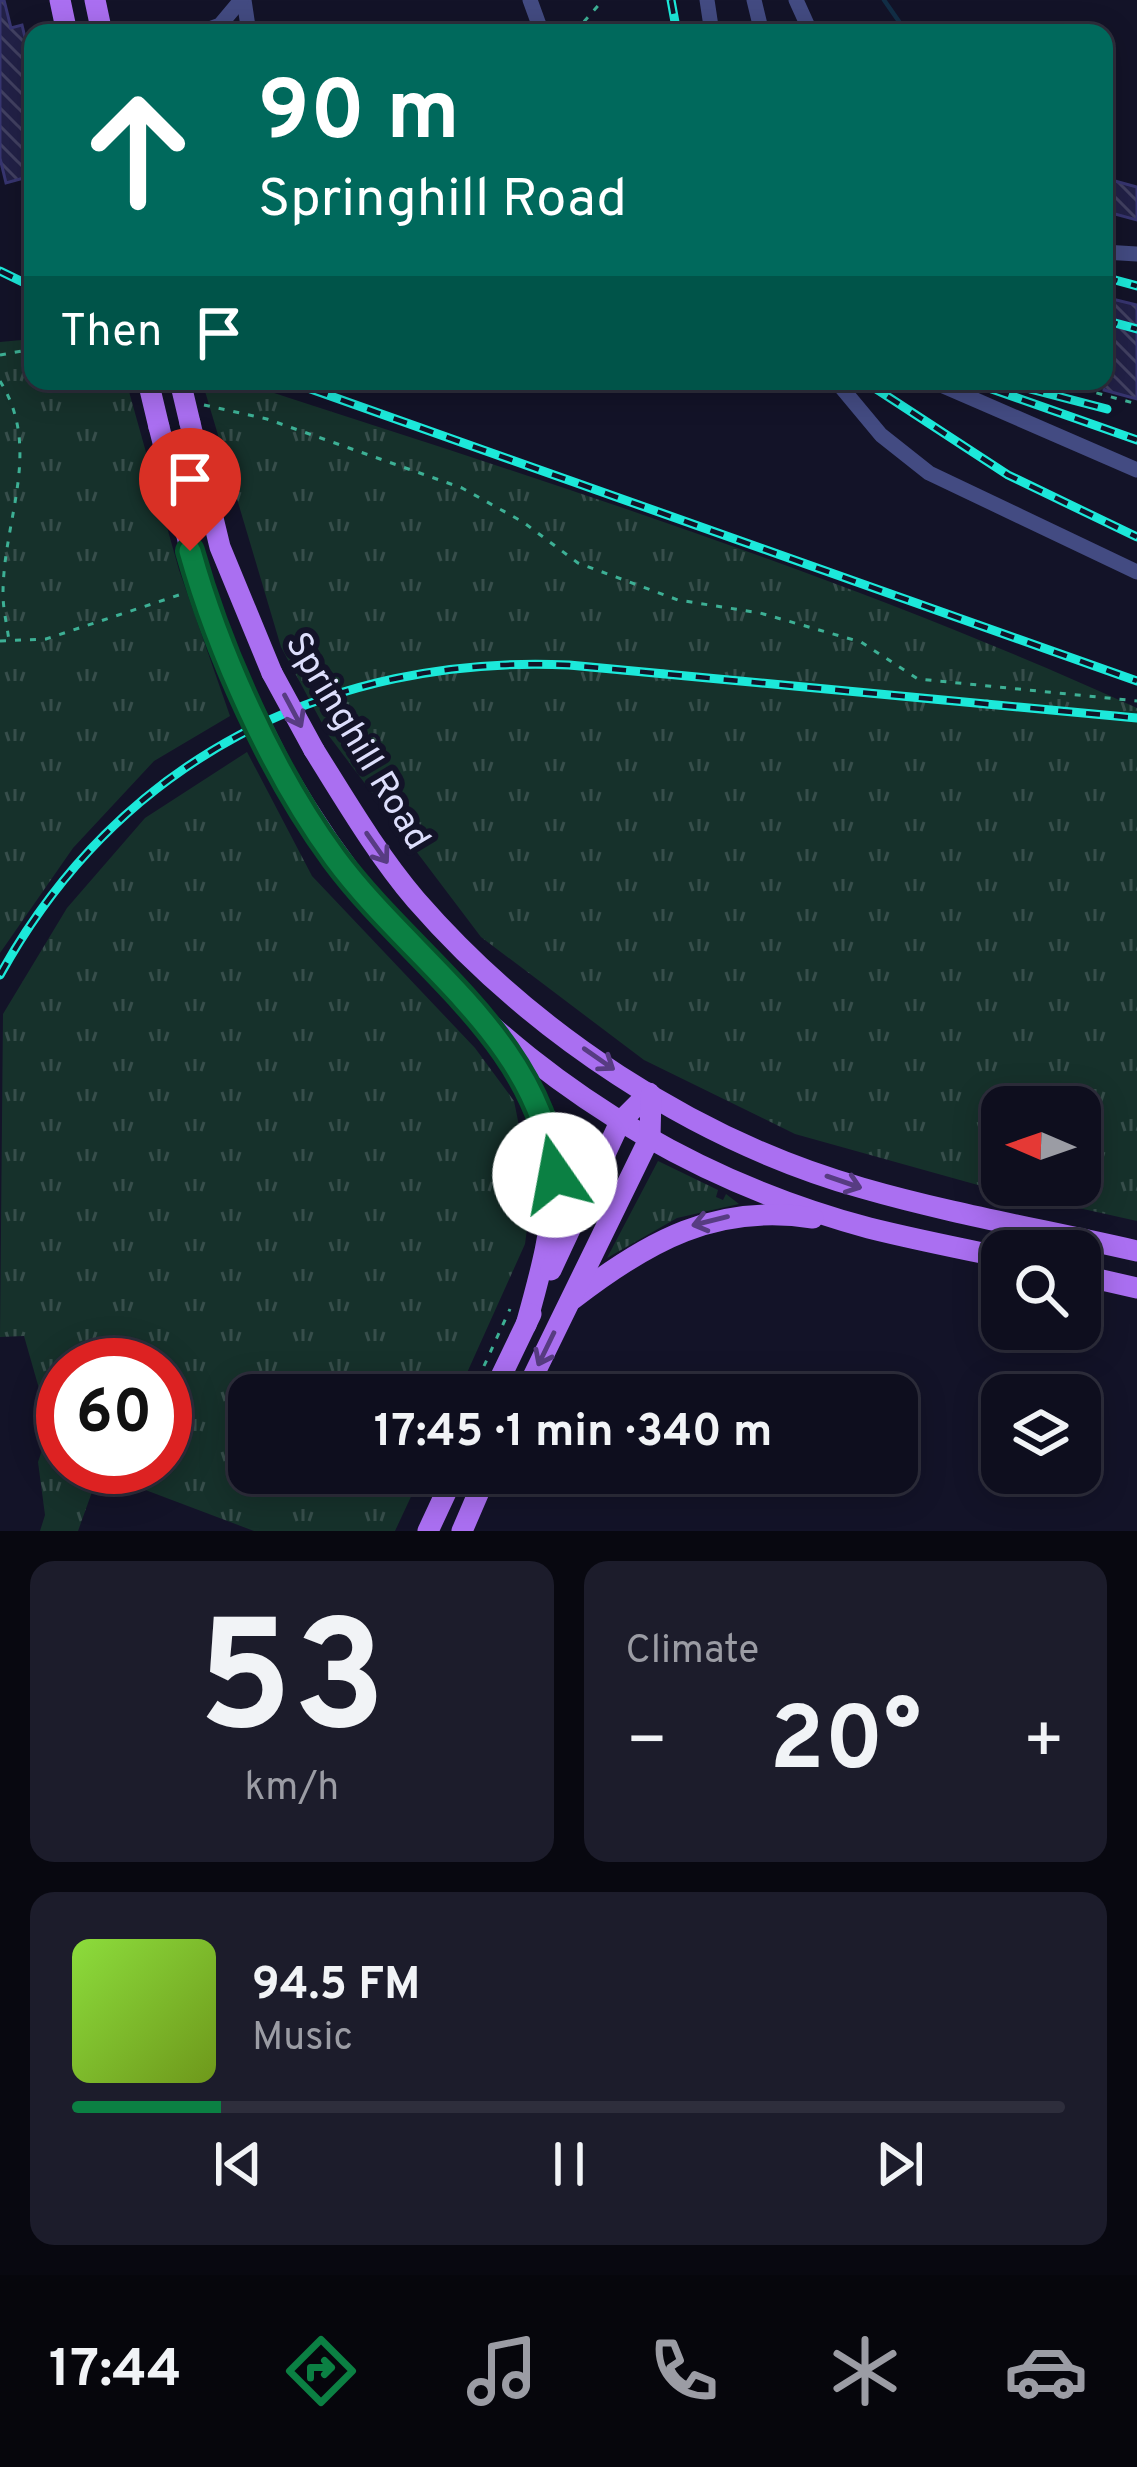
<!DOCTYPE html>
<meta charset="utf-8">
<style>
body{margin:0;font-family:Overpass,sans-serif;background:#1c1c2b;color:#f1f3f6;height:100vh;display:flex;flex-direction:column;font-size:45px;white-space:nowrap}
*{box-sizing:border-box;margin:0}
p{font-size:39px;color:#9b9ca4}
.icon{flex:none;width:66px;height:66px;fill:none;stroke:currentColor;stroke-width:2;stroke-linecap:round;stroke-linejoin:round}
.map{position:relative;height:1531px;overflow:hidden}
.sheet{display:flex;flex-direction:column;gap:30px;padding:30px;background:#080810;flex:1}
.sheet>*{flex:none}
.guide{position:absolute;left:24px;top:24px;width:1089px;height:366px;border-radius:24px;box-shadow:0 6px 30px #0003,0 0 0 3px #2e2e3c;background:#00695c;color:#fff;overflow:hidden}
.needle{width:78px;rotate:272deg}
.fabs{position:absolute;left:981px;top:1086px;display:grid;gap:24px}
.fabs a{display:grid;place-items:center;width:120px;height:120px;border-radius:24px;background:#0e0e1e;box-shadow:0 6px 30px #0003,0 0 0 3px #2e2e3c;font-size:60px}
.speed{position:absolute;left:36px;top:1338px;display:flex;gap:24px;font-size:60px;font-weight:700;text-align:center}
.speed>*{display:grid;place-content:center;width:156px;height:156px;border-radius:50%;background:#0e0e1e;box-shadow:0 6px 30px #0003,0 0 0 3px #2e2e3c;line-height:1}
.speed .limit{border:18px solid #d22;background:#fff;color:#111}
.pin{position:absolute;display:grid;place-items:center;width:102px;height:102px;color:#fff;margin:-123px -51px;border-radius:50% 50% 50% 0;rotate:-45deg;box-shadow:0 0 12px #0007}
.pin .icon{rotate:45deg}
.me{position:absolute;width:132px;margin:-66px;rotate:348deg;stroke-linejoin:round;filter:drop-shadow(0 0 9px #0008)}
.turn{display:flex;align-items:center;gap:42px;height:252px;padding:0 36px;font-size:54px}
.turn .icon{width:156px;height:156px;stroke-width:2.5}
.turn b{display:block;font-size:84px;line-height:102px}
.then{display:flex;align-items:center;height:114px;padding:0 36px;background:#0003;gap:24px;font-size:45px}
.big{font-size:90px;font-weight:700;line-height:1.1}
.sheet .card{flex:1;display:flex;flex-direction:column;justify-content:center;gap:18px;min-width:0;padding:0 42px;border-radius:24px;background:#1c1c2b}
.sheet .dial{align-items:center;gap:0}
.dial b{font-size:156px;line-height:1}
.song{display:flex;align-items:center;gap:36px}
.cover{width:144px;height:144px;border-radius:18px;background:linear-gradient(135deg,hsl(90 70% 55%),hsl(80 70% 35%))}
.played{height:12px;border-radius:6px;background:linear-gradient(90deg,#0b8043 15%,#2e2e3c 15%)}
.keys{display:flex;justify-content:space-around;direction:ltr}
.heat{display:flex;justify-content:space-between;align-items:center;font-size:66px;direction:ltr}
.sheet .tiles{flex:1;display:grid;gap:30px;grid-template-columns:1fr 1fr}
.card:last-child{grid-column:span 2}
.trip{position:absolute;left:228px;top:1374px;width:690px;height:120px;border-radius:24px;background:#0e0e1e;box-shadow:0 6px 30px #0003,0 0 0 3px #2e2e3c;font-weight:700;line-height:120px;text-align:center}
.tabs{display:flex;height:192px;justify-content:space-around;align-items:center;background:#06060c;color:#9b9ca4}
.tabs .icon{width:84px;height:84px}
.tabs .active{color:#0b8043}
.tabs b{font-size:54px;color:#f1f3f6}
.map>svg:first-child{display:block}
.grass{fill:url(#grass-tufts);fill-rule:evenodd}
.lines{fill:none;stroke-linecap:round;stroke-linejoin:round}
.stream{stroke:#122e46;stroke-width:4.5}
.building{fill:url(#building-back-hatch);stroke:#373570;stroke-width:3}
.path{stroke:#3db095;stroke-width:3;stroke-dasharray:6 9;stroke-linecap:butt}
.minor{stroke:#434b82;stroke-width:15}
.major{stroke:#aa6ff1;stroke-width:21}
.rail-casing{stroke:#1ce9da;stroke-width:9}
.rail{stroke:#131328;stroke-width:4.5;stroke-dasharray:14;stroke-linecap:butt}
.major-bridge{stroke:#aa6ff1;stroke-width:21}
.oneway{stroke:#573c82}
.route-casing{stroke:#07532c;stroke-width:30}
.route{stroke:#0b8043;stroke-width:21}
.labels{text-anchor:middle;dominant-baseline:central;stroke-width:12;stroke-linejoin:round;paint-order:stroke}
.street-label{font-size:36px;fill:#dddefc;stroke:#131328}
</style>
<div class="map">
<svg width="1137" height="1531" viewBox="0 0 1137 1531">
<defs>
<pattern id="grass-tufts" width="24" height="20" patternUnits="userSpaceOnUse" patternTransform="scale(3)"><rect width="24" height="20" fill="#16312b"/><path d="M3 7l-1-3M5 7V3M7 7l1-3M15 17l-1-3M17 17v-4M19 17l1-3" fill="none" stroke="#374e4b"/></pattern>
<pattern id="building-back-hatch" width="6" height="6" patternUnits="userSpaceOnUse" patternTransform="scale(3)"><rect width="6" height="6" fill="#222147"/><path d="M-1 5l2 2M0 0l6 6M5-1l2 2" fill="none" stroke="#424162"/></pattern>
</defs>
<rect width="100%" height="100%" fill="#131328"/>
<!-- grass -->
<g class="grass">
<path d="M33,339V381H126L179,570L230,716L154,761L73,848L0,953V342Z"/>
<path d="M202,381H237C539,479 848,576 1137,708V1221L985,1187L795,1134L644,1060L481,937L329,736L281,647ZM1002,1107H1080V1185H1002Z"/>
<path d="M247,752L312,876L475,1048L514,1101L532,1190L525,1244L457,1395H249V1473H422L395,1531H254L119,1480L93,1489L78,1531H40L45,1515L38,1462L50,1427L24,1336L0,1337L3,1014L67,908L145,818ZM63,1365H165V1467H63Z"/>
<path d="M658,1161L718,1190L716,1197L723,1200L726,1194L739,1204L677,1218L607,1258Z"/>
</g>
<g class="lines">
<!-- stream -->
<path class="stream" d="M884,0L907,33"/>
</g>
<!-- building -->
<g class="building">
<path d="M4,0L11,28L22,25L33,71L31,176L6,183L0,158V1Z"/>
<path d="M1104,178L1137,187V220L1104,211Z"/>
<path d="M1104,297L1137,305V399L1104,390Z"/>
</g>
<g class="lines">
<!-- path -->
<g class="path">
<path d="M574,33L603,0"/>
<path d="M0,355L33,349"/>
<path d="M0,381C43,450 3,519 3,594C3,609 7,625 9,641"/>
<path d="M1053,381L1137,404"/>
<path d="M204,405L267,419L462,488L523,522L578,563L678,600L760,613L861,642L918,679L1137,701"/>
<path d="M0,641L46,639L182,594"/>
<path d="M484,1366L510,1309"/>
</g>
<!-- minor -->
<g class="minor">
<path d="M244,0L249,33"/>
<path d="M530,0L542,33"/>
<path d="M707,0L712,33"/>
<path d="M754,0L762,33"/>
<path d="M796,0L811,33"/>
<path d="M198,33L220,25L241,0"/>
<path d="M1104,252L1137,254"/>
<path d="M836,381L881,435L929,473L1137,572"/>
<path d="M932,381L1137,470"/>
</g>
<!-- major -->
<g class="major">
<path d="M60,0L67,33"/>
<path d="M95,0L102,33"/>
<path d="M190,423L220,547L272,673"/>
<path d="M159,427L200,587L242,687"/>
<path d="M314,750C346,801 377,854 416,900C531,1032 693,1140 862,1188C952,1214 1046,1230 1137,1251"/>
<path d="M283,769C413,994 615,1160 869,1228C913,1239 958,1248 1002,1257"/>
<path d="M505,1046C575,1143 556,1218 526,1325"/>
<path d="M551,1270L620,1122L649,1093"/>
<path d="M1080,1275L1137,1288"/>
<path d="M573,1299C648,1241 716,1203 813,1218"/>
<path d="M492,1395L531,1314"/>
<path d="M524,1395L650,1137L651,1095"/>
<path d="M428,1531L455,1473"/>
<path d="M462,1531L487,1473"/>
</g>
<!-- rail casing -->
<g class="rail-casing">
<g id="rail">
<path d="M671,0L677,33"/>
<path d="M0,271L33,287"/>
<path d="M1104,277L1137,286"/>
<path d="M1104,320L1137,329"/>
<path d="M288,381L1137,681"/>
<path d="M864,381L1008,475L1137,537"/>
<path d="M969,381L1137,440"/>
<path d="M1030,389L1107,409"/>
<path d="M0,975C118,761 328,654 569,665L1137,718"/>
</g>
</g>
<!-- rail -->
<use href="#rail" class="rail"/>
<!-- major-bridge -->
<g class="major-bridge">
<path d="M148,381L159,427"/>
<path d="M180,381L190,423"/>
<path d="M272,673L314,750"/>
<path d="M242,687L283,769"/>
</g>
</g>
<!-- one-way arrows -->
<defs><path id="oneway-shaft" d="M-6 0H5M1.5-3L5.5 0L1.5 3" fill="none" stroke-width="1.6" stroke-linecap="round" stroke-linejoin="round" transform="scale(3)"/></defs>
<g class="oneway">
<use href="#oneway-shaft" transform="translate(293 711) rotate(62)"/>
<use href="#oneway-shaft" transform="translate(377 848) rotate(55)"/>
<use href="#oneway-shaft" transform="translate(599 1059) rotate(35)"/>
<use href="#oneway-shaft" transform="translate(844 1182) rotate(19)"/>
<use href="#oneway-shaft" transform="translate(710 1221) rotate(166)"/>
<use href="#oneway-shaft" transform="translate(546 1349) rotate(116)"/>
</g>
<g class="lines">
<!-- route casing -->
<g class="route-casing">
<path id="route" d="M190,551C218,651 273,774 335,858C411,961 540,1038 555,1175"/>
</g>
<!-- route -->
<use href="#route" class="route"/>
</g>
<g class="labels">
<!-- street labels -->
<g class="street-label">
<text transform="translate(356 742) rotate(59)">Springhill Road</text>
</g>
</g>
</svg>
<div class="fabs">
<a><svg class="needle" viewBox="-14 -14 28 28"><path d="M0-13l5 13h-10z" fill="#e53935"/><path d="M0 13l5-13h-10z" fill="#9b9ca4"/></svg></a>
<a><svg class="icon" aria-label="search" viewBox="0 0 24 24"><circle cx="10" cy="10" r="6"/><path d="M15 15l6 6"/></svg></a>
<a><svg class="icon" aria-label="layers" viewBox="0 0 24 24"><path d="M12 4l9 5-9 5-9-5zM3 14l9 5 9-5"/></svg></a>
</div>
<div class="speed"><div class="limit">60</div></div>
<div class="pin" style="left:190px;top:551px;background:#d93025"><svg class="icon" aria-label="arrive" viewBox="0 0 24 24"><path d="M6 21V4h12l-3 4 3 4H6"/></svg></div>
<svg class="me" style="left:555px;top:1175px" viewBox="-20 -20 40 40"><circle r="19" fill="#fff"/><path d="M0-13L10 11 0 6-10 11z" fill="#0b8043"/></svg>
<div class="trip">17:45 · 1 min · 340 m</div>
<div class="guide">
<div class="turn"><svg class="icon" aria-label="ahead" viewBox="0 0 24 24"><path d="M12 20V5M6 11l6-6 6 6"/></svg><div><b>90 m</b>Springhill Road</div></div>
<div class="then">Then<svg class="icon" aria-label="arrive" viewBox="0 0 24 24"><path d="M6 21V4h12l-3 4 3 4H6"/></svg></div>
</div>
</div>
<section class="sheet">
<div class="tiles">
<div class="card dial"><b>53</b><p>km/h</p></div>
<div class="card"><p>Climate</p>
<div class="heat"><a>−</a><b class="big">20°</b><a>+</a></div>
</div>
<div class="card">
<div class="song"><i class="cover"></i><div><b>94.5 FM</b><p>Music</p></div></div>
<div class="played"></div>
<div class="keys"><svg class="icon" aria-label="previous" viewBox="0 0 24 24"><path d="M18 5L8 12l10 7zM5 5v14"/></svg><svg class="icon" aria-label="pause" viewBox="0 0 24 24"><path d="M8 5v14M16 5v14"/></svg><svg class="icon" aria-label="next" viewBox="0 0 24 24"><path d="M6 5l10 7-10 7zM19 5v14"/></svg></div>
</div>
</div>
</section>
<nav class="tabs">
<b>17:44</b>
<svg class="icon active" aria-label="directions" viewBox="0 0 24 24"><path d="M12 3l9 9-9 9-9-9zM9 14v-3h6M13 9l2 2-2 2"/></svg>
<svg class="icon" aria-label="music" viewBox="0 0 24 24"><path d="M9 18V5l10-2v13"/><circle cx="6" cy="18" r="3"/><circle cx="16" cy="16" r="3"/></svg>
<svg class="icon" aria-label="phone" viewBox="0 0 24 24"><path d="M5 4h4l2 5-3 2q2 4 5 5l2-3 5 2v4C11 20 4 13 5 4z"/></svg>
<svg class="icon" aria-label="climate" viewBox="0 0 24 24"><path d="M12 3v18M4 7l16 10M4 17L20 7"/></svg>
<svg class="icon" aria-label="car" viewBox="0 0 24 24"><path d="M5 17H2v-5l4-1 3-4h7l3 4 3 1v5h-3M9 17h6M6 11h13"/><circle cx="7" cy="17" r="2"/><circle cx="17" cy="17" r="2"/></svg>
</nav>
